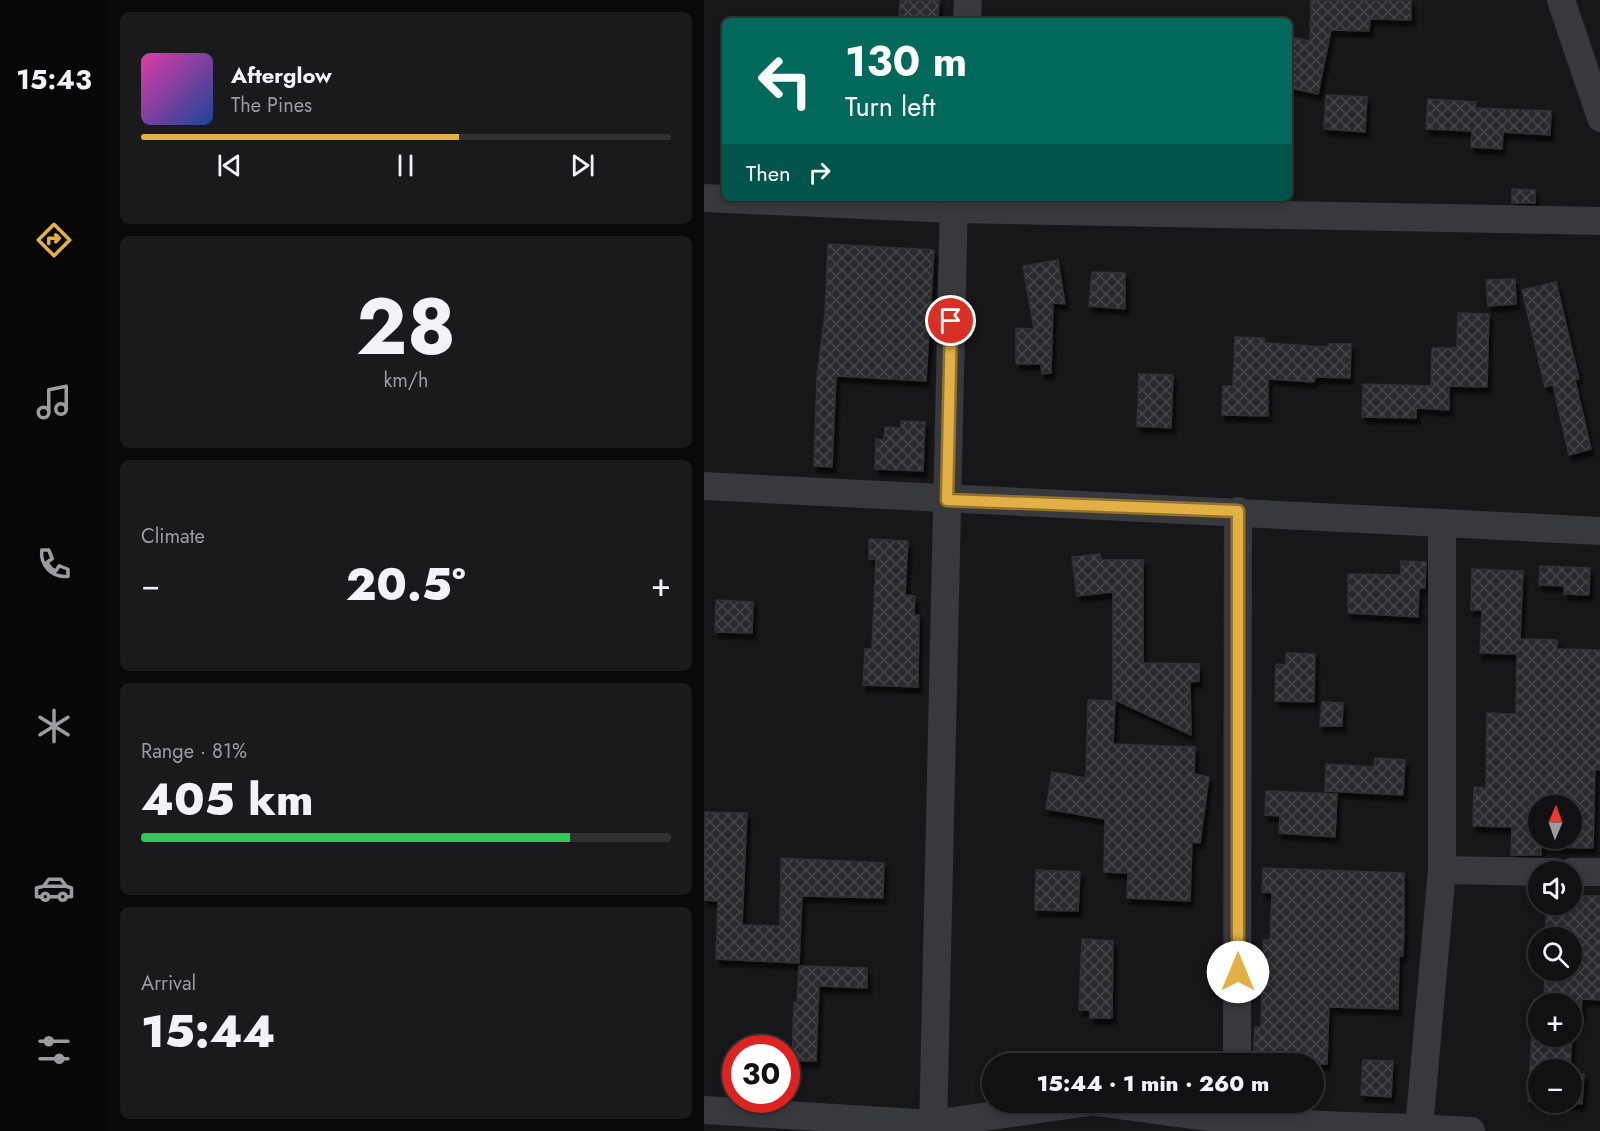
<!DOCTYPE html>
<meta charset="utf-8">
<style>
body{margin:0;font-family:Jost,sans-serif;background:#1a1a1c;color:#f1f3f6;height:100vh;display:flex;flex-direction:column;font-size:22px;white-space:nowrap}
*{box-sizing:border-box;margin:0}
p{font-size:20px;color:#9c9da0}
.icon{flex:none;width:33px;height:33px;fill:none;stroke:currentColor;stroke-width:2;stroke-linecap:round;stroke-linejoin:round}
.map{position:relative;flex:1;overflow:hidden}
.details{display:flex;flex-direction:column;gap:12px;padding:12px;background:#09090a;width:596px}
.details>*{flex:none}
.guide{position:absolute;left:18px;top:18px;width:570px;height:183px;border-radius:9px;box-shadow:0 3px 9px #0003,0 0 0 2px #303133;background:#00695c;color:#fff;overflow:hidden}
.needle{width:39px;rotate:2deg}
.tools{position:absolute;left:824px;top:795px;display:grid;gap:12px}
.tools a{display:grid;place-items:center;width:54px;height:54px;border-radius:50%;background:#111113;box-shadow:0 3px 9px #0003,0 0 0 2px #303133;font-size:30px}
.speed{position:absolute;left:18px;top:1035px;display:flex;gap:12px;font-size:30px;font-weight:700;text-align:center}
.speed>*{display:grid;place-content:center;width:78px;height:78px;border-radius:50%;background:#111113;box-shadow:0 3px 9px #0003,0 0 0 2px #303133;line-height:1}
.speed .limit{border:9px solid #d22;background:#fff;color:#111}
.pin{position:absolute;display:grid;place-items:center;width:51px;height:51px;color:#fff;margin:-26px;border:3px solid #fff;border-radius:50%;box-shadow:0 2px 6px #0007}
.me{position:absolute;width:66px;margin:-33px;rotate:0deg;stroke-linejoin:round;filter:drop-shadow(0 0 4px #0008)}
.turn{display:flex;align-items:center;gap:21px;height:126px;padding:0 24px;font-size:27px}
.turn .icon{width:78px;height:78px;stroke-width:2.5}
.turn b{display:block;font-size:42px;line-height:51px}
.then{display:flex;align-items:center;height:57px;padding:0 24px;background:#0003;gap:12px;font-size:22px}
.big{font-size:45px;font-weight:800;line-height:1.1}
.details .widget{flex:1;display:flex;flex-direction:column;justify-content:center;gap:9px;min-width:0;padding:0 21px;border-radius:9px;background:#1a1a1c}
.details .dial{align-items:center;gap:0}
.dial b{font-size:78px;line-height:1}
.song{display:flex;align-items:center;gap:18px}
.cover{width:72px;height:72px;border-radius:9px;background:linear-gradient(135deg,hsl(320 70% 55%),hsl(220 70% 35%))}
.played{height:6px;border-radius:3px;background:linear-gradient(90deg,#e2b045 60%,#303133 60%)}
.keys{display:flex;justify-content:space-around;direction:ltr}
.heat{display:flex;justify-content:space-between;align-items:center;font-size:33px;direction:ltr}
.charge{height:9px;border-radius:4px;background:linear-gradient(90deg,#34c759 81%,#303133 0)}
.trip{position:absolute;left:278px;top:1053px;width:342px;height:60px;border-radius:30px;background:#111113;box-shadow:0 3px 9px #0003,0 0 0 2px #303133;font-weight:800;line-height:60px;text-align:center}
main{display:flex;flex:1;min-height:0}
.tabs{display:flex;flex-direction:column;width:108px;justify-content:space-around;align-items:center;background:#070708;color:#9c9da0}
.tabs .icon{width:42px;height:42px}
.tabs .selected{color:#e2b045}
.tabs b{font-size:27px;color:#f1f3f6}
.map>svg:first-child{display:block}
.building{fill:url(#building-cross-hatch);stroke:#313134;stroke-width:1.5;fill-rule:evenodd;filter:url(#shadow)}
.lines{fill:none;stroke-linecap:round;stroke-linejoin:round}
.minor{stroke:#38393d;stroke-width:28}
.route-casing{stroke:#93722d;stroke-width:15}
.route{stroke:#e2b045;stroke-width:10}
</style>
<main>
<nav class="tabs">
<b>15:43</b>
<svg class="icon selected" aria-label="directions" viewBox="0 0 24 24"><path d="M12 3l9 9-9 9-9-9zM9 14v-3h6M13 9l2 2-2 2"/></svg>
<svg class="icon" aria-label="music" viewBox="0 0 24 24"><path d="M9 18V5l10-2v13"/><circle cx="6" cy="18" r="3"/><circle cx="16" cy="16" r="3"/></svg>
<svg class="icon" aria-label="phone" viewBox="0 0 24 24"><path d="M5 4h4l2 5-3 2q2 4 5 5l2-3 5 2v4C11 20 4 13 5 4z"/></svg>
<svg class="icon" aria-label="climate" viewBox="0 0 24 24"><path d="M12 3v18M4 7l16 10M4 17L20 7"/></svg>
<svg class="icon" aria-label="car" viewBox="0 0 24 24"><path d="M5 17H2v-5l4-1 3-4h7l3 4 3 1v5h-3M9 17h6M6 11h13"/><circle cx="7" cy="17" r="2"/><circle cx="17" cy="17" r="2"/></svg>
<svg class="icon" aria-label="filters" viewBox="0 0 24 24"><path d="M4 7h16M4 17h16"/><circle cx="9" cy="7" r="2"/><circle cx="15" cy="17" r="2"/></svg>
</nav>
<section class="details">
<div class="widget">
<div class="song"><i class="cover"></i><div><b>Afterglow</b><p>The Pines</p></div></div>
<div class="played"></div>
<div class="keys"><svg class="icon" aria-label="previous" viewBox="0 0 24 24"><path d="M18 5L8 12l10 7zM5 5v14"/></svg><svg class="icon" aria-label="pause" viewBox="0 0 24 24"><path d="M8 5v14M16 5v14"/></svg><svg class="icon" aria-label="next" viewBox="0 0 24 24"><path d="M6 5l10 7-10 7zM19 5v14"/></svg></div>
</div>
<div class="widget dial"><b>28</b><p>km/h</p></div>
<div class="widget"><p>Climate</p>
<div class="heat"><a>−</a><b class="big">20.5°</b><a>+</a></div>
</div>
<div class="widget"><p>Range · 81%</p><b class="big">405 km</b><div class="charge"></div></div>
<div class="widget"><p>Arrival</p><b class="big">15:44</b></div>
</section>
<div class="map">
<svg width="897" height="1131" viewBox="0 0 897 1131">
<defs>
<pattern id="building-cross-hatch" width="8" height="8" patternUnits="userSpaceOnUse" patternTransform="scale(1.5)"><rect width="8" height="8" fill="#2a2a2d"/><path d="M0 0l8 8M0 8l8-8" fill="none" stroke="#464649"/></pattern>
<filter id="shadow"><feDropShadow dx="3.5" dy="6" stdDeviation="1.5" flood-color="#0009"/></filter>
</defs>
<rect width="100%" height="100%" fill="#171719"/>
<!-- building -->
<g class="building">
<path d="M196,0H235L234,21H195Z"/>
<path d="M607,0H707V20L666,19L665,31L627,30L614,94L585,88V69L591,38L606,41Z"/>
<path d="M622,95L663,97L661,132L620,129Z"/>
<path d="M724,99L772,102L771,108L847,111L846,135L799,132L798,149L767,147L768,131L722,129Z"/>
<path d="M808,189L831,190V203H808Z"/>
<path d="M124,244L230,250L222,381L132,376L128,467L110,466L113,376L121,313Z"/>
<path d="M354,260L361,304L349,303L347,373L338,374L337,364H312V328L330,329L319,266Z"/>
<path d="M388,272L421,273V309L385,306Z"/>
<path d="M811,279L812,304L784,306L782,280Z"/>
<path d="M852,282L875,379L871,380L887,449L865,455L849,385L841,387L818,290Z"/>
<path d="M754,313L785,314L783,387L745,386V410L712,408V418L658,417L659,384L727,386L728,348H753Z"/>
<path d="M531,337L560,338V343L625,347V344H647L646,378L611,377L610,382L564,379V416L518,415L519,386H529Z"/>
<path d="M435,374L469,375L467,428L433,426Z"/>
<path d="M197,421L221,422L219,471L171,469L172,439L180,440L181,427L197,428Z"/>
<path d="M165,539L204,541L201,595L211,596L210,615H215L214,687L159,685L161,649H168L172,559H165Z"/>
<path d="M396,554L397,560H439V663L495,664V681L486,682L487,735L409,699V592L373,596L368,557Z"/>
<path d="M697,561L722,562L721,588H715L714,617L644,613V574L697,575Z"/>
<path d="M836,566L886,568L885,595L860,594V586L835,585Z"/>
<path d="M768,569L819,571L816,639L853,640V649L897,650V770L891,769L889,848L837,847V855H807L808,827L769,826L770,787L782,788L783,713L812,714L813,654L776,653L778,610H767ZM834,806H867V838H834Z"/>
<path d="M12,600L49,602L48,633L11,632Z"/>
<path d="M582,653L611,654L610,702L571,701L572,664L582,665Z"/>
<path d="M384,700L411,701L409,744L491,747L490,774L505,777L496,843L488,842L486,901L423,898L424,873L400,872L401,819L342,809L348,772L382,778Z"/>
<path d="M618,702L639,703L638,726H616Z"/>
<path d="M671,758L701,760L699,795L621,791L622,764L670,767Z"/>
<path d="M562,791L633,794L631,837L575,833L576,816L561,815Z"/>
<path d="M1,812L43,813L38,925L76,926L77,858L180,863L179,898L98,896L95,963L12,959L14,901L0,900Z"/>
<path d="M559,868L700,873V930L699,956H695L694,1009L625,1007L623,1064H553L554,1050H550L551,1027H557L559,940H566L568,893L558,892Z"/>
<path d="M332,870L376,872L374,911L331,910Z"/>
<path d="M867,896H897V1000L878,999L877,1015H869L866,1070H834V1102L824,1101L830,999L840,1000L841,970H867V938H842V904H867ZM834,1004H867V1036H834Z"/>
<path d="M378,939L409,941L408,1018H386V1010H375Z"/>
<path d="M95,966L163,968V988L115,986L112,1061H88L90,1002L93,1003Z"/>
<path d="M659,1060L689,1061L687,1097L657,1095Z"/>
<path d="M867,1073L880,1074L878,1104L845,1102H867Z"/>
</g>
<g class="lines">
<!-- minor -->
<g class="minor">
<path d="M857,0L897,118"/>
<path d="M263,21L264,0"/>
<path d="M0,198L249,209L897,221"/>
<path d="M0,486L897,531"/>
<path d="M738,870L851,872"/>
<path d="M867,872H897"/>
<path d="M533,1064L534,511"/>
<path d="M393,1102C440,1108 487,1116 534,1120C612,1127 689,1126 767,1131"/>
<path d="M0,1110L229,1124L385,1102"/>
<path d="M715,1128L738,870V523"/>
<path d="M229,1131L250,198"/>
</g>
</g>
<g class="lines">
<!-- route casing -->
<g class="route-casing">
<path id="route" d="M247,321L243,500L534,511V972"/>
</g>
<!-- route -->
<use href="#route" class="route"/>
</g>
</svg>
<div class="tools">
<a><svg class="needle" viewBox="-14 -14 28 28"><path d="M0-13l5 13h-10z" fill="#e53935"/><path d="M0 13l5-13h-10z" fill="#9c9da0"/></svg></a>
<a><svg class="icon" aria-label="sound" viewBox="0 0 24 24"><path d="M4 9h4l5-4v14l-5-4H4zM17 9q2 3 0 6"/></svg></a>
<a><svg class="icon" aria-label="search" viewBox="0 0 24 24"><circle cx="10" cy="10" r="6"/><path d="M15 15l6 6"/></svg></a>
<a>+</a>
<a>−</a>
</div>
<div class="speed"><div class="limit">30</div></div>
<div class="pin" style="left:247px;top:321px;background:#d93025"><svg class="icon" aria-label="arrive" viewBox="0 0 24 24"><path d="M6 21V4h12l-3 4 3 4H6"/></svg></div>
<svg class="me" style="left:534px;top:972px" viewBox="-20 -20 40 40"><circle r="19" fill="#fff"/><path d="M0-13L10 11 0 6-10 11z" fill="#e2b045"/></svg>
<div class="trip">15:44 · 1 min · 260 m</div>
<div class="guide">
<div class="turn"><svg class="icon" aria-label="left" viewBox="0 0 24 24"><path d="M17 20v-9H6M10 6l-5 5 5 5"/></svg><div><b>130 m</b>Turn left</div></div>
<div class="then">Then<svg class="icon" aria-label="right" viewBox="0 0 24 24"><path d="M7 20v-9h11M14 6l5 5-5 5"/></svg></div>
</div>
</div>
</main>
